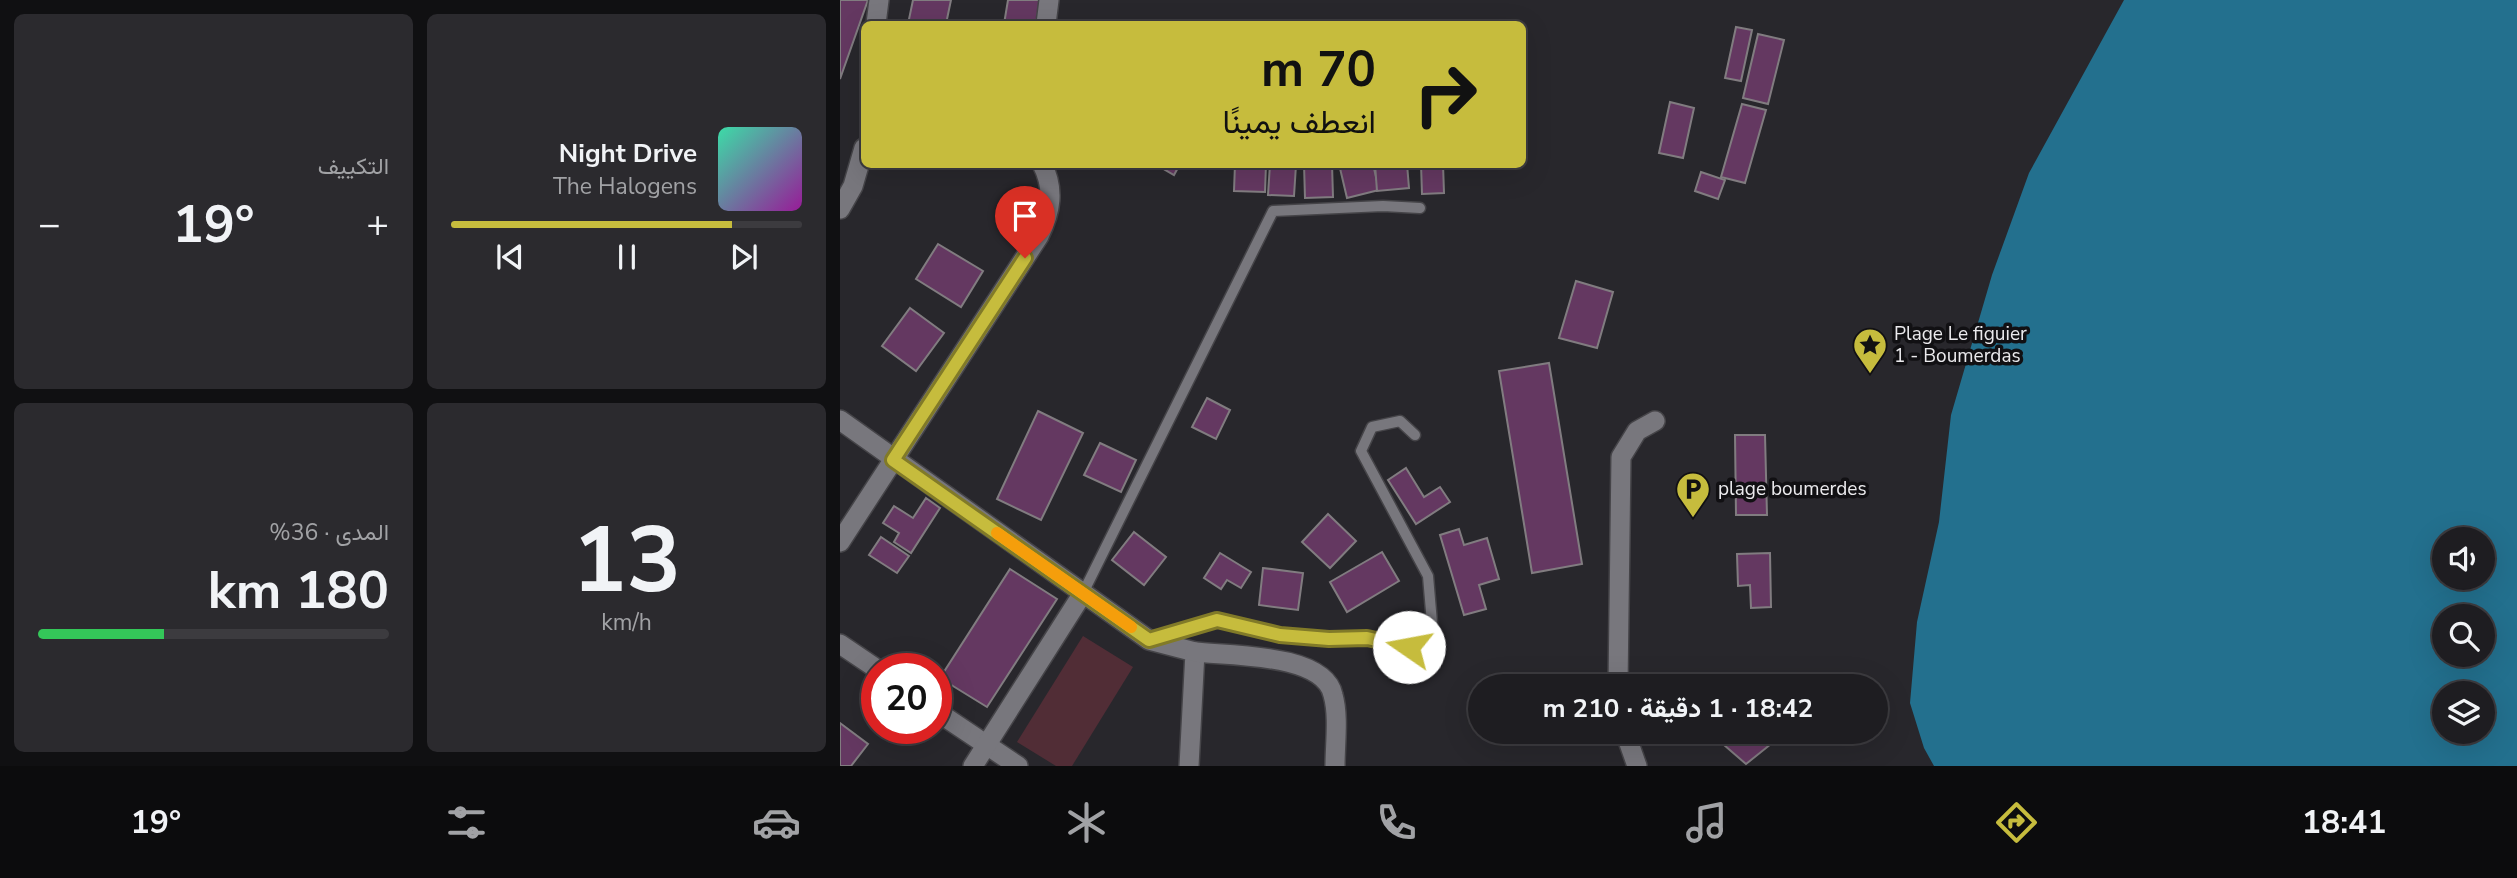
<!DOCTYPE html>
<html lang="ar">
<meta charset="utf-8">
<style>
body{margin:0;font-family:"Nunito Sans",Vazirmatn,sans-serif;background:#2b2a2e;color:#f1f3f6;direction:rtl;height:100vh;display:flex;flex-direction:column;font-size:26px;white-space:nowrap}
*{box-sizing:border-box;margin:0}
p{font-size:23px;color:#a1a2a5}
.icon{flex:none;width:38px;height:38px;fill:none;stroke:currentColor;stroke-width:2;stroke-linecap:round;stroke-linejoin:round}
.map{position:relative;flex:1;overflow:hidden;direction:ltr}
.drawer{display:flex;flex-direction:column;gap:14px;padding:14px;background:#101012;width:840px}
.drawer>*{flex:none}
.top-card{position:absolute;left:21px;top:21px;width:665px;height:147px;border-radius:10px;box-shadow:0 7px 28px #0002,0 0 0 2px #3c3b3f;direction:rtl;background:#c6bc3d;color:#111;overflow:hidden}
.fabs{position:absolute;left:1592px;top:527px;display:grid;gap:14px}
.fabs a{display:grid;place-items:center;width:63px;height:63px;border-radius:50%;background:#1e1d21;box-shadow:0 7px 28px #0002,0 0 0 2px #3c3b3f;font-size:35px}
.speed{position:absolute;left:21px;top:653px;display:flex;gap:14px;font-size:35px;font-weight:700;text-align:center}
.speed>*{display:grid;place-content:center;width:91px;height:91px;border-radius:50%;background:#1e1d21;box-shadow:0 7px 28px #0002,0 0 0 2px #3c3b3f;line-height:1}
.speed .limit{border:10px solid #d22;background:#fff;color:#111}
.pin{position:absolute;display:grid;place-items:center;width:60px;height:60px;color:#fff;margin:-72px -30px;border-radius:50% 50% 50% 0;rotate:-45deg;box-shadow:0 0 7px #0007}
.pin .icon{rotate:45deg}
.me{position:absolute;width:77px;margin:-38px;rotate:282deg;stroke-linejoin:round;filter:drop-shadow(0 0 5px #0008)}
.turn{display:flex;align-items:center;gap:24px;height:147px;padding:0 35px;font-size:32px}
.turn .icon{width:91px;height:91px;stroke-width:2.5}
.turn b{display:block;font-size:49px;line-height:60px}
.big{font-size:52px;font-weight:700;line-height:1.1}
.drawer .widget{flex:1;display:flex;flex-direction:column;justify-content:center;gap:10px;min-width:0;padding:0 24px;border-radius:10px;background:#2b2a2e}
.drawer .dial{align-items:center;gap:0}
.dial b{font-size:91px;line-height:1}
.song{display:flex;align-items:center;gap:21px}
.cover{width:84px;height:84px;border-radius:10px;background:linear-gradient(135deg,hsl(160 70% 55%),hsl(300 70% 35%))}
.played{height:7px;border-radius:4px;background:linear-gradient(90deg,#c6bc3d 80%,#3c3b3f 80%)}
.keys{display:flex;justify-content:space-around;direction:ltr}
.heat{display:flex;justify-content:space-between;align-items:center;font-size:38px;direction:ltr}
.charge{height:10px;border-radius:5px;background:linear-gradient(90deg,#34c759 36%,#3c3b3f 0)}
.drawer .tiles{flex:1;display:grid;gap:14px;grid-template-columns:repeat(2,1fr)}
.trip{position:absolute;left:628px;top:674px;width:420px;height:70px;border-radius:35px;background:#1e1d21;box-shadow:0 7px 28px #0002,0 0 0 2px #3c3b3f;font-weight:700;line-height:70px;text-align:center;direction:rtl}
.dock{display:flex;height:112px;justify-content:space-around;align-items:center;background:#0c0c0d;color:#a1a2a5}
.dock .icon{width:49px;height:49px}
.dock .active{color:#c6bc3d}
.dock b{font-size:32px;color:#f1f3f6}
main{display:flex;flex:1;min-height:0}
.map>svg:first-child{display:block}
.green{fill:#512d36}
.water{fill:#23708e;fill-rule:evenodd}
.building{fill:#643861;stroke:#817c80;stroke-width:2}
.lines{fill:none;stroke-linecap:round;stroke-linejoin:round}
.service-casing{stroke:#454448;stroke-width:13}
.minor-casing{stroke:#454448;stroke-width:22}
.service{stroke:#78777d;stroke-width:10}
.minor{stroke:#78777d;stroke-width:19}
.route-casing{stroke:#817a28;stroke-width:18}
.route{stroke:#c6bc3d;stroke-width:12}
.slow{stroke:#f59e0b;stroke-width:12}
.labels{text-anchor:middle;dominant-baseline:central;stroke-width:7;stroke-linejoin:round;paint-order:stroke}
.poi-label{font-size:19px;fill:#ebeaed;stroke:#111013;text-anchor:start}
</style>
<main>
<div class="map">
<svg width="1677" height="766" viewBox="0 0 1677 766">
<rect width="100%" height="100%" fill="#28272c"/>
<!-- green -->
<path class="green" d="M243,636L293,667L232,766H216L177,742Z"/>
<!-- water -->
<path class="water" d="M1284,0H1677V766H1094L1084,748L1070,703L1077,622L1099,522L1111,415L1152,275L1189,173ZM1605,539H1643V578H1605ZM1605,616H1643V654H1605ZM1605,693H1643V732H1605Z"/>
<!-- building -->
<g class="building">
<path d="M0,0H28L0,79Z"/>
<path d="M73,0H111L106,24H68Z"/>
<path d="M168,0H200L196,24H164Z"/>
<path d="M896,27L912,30L901,81L885,78Z"/>
<path d="M918,34L944,40L928,104L903,98Z"/>
<path d="M830,102L854,108L843,158L819,153Z"/>
<path d="M902,104L926,110L905,183L881,177Z"/>
<path d="M315,164H340L334,175Z"/>
<path d="M395,164H426L425,192L394,191Z"/>
<path d="M430,164L456,165L454,196L428,195Z"/>
<path d="M464,164H492L493,197L465,198Z"/>
<path d="M499,164H533L539,190L507,198Z"/>
<path d="M535,164H567L569,188L537,191Z"/>
<path d="M581,164H603L604,193L582,194Z"/>
<path d="M861,172L885,180L878,199L855,191Z"/>
<path d="M98,244L143,271L121,307L76,279Z"/>
<path d="M736,281L773,292L757,348L719,338Z"/>
<path d="M70,308L104,333L76,371L42,346Z"/>
<path d="M709,363L742,564L692,573L659,371Z"/>
<path d="M367,398L390,410L376,439L352,427Z"/>
<path d="M198,411L243,433L201,520L157,499Z"/>
<path d="M895,435H925L927,515H896Z"/>
<path d="M260,443L296,460L281,492L244,475Z"/>
<path d="M566,468L584,497L600,487L610,502L576,524L548,480Z"/>
<path d="M86,498L100,508L71,553L54,542L59,533L43,523L54,506L73,518Z"/>
<path d="M488,514L516,541L490,568L462,542Z"/>
<path d="M619,529L624,545L647,538L659,579L639,585L646,609L624,615L600,535Z"/>
<path d="M294,532L326,557L304,585L272,560Z"/>
<path d="M41,537L69,556L57,573L29,555Z"/>
<path d="M542,552L559,581L507,612L490,582Z"/>
<path d="M380,553L411,572L401,588L387,580L381,589L364,578Z"/>
<path d="M930,553L931,607L911,608L910,585L898,586L897,554Z"/>
<path d="M423,568L463,573L458,610L419,605Z"/>
<path d="M170,569L217,599L147,707L100,678Z"/>
<path d="M0,723L28,744L11,766H0Z"/>
<path d="M869,732H918L931,744L906,764Z"/>
</g>
<g class="lines">
<!-- service casing -->
<g class="service-casing">
<g id="service">
<path d="M243,593L433,211L543,206L580,208"/>
<path d="M315,638L377,620L440,635L489,639L527,638L569,647L592,623L588,576L521,451L532,427L560,421L575,435"/>
</g>
</g>
<!-- minor casing -->
<g class="minor-casing">
<g id="minor">
<path d="M36,24L39,0"/>
<path d="M206,24L209,0"/>
<path d="M0,209L13,186L24,148"/>
<path d="M0,420L309,640L355,652L349,766"/>
<path d="M0,542L199,236C211,212 215,189 202,164"/>
<path d="M0,644L37,669"/>
<path d="M355,652C390,656 484,653 493,695C499,716 495,744 495,766"/>
<path d="M778,686L781,457L797,431L815,421"/>
<path d="M96,711L178,766"/>
<path d="M785,732L797,766"/>
<path d="M133,766L243,593"/>
</g>
</g>
<!-- service -->
<use href="#service" class="service"/>
<!-- minor -->
<use href="#minor" class="minor"/>
</g>
<g class="lines">
<!-- route casing -->
<g class="route-casing">
<path id="route" d="M185,258L53,460L309,640L377,620L440,635L489,639L527,638L569,647"/>
</g>
<!-- route -->
<use href="#route" class="route"/>
<!-- slow -->
<path class="slow" d="M157,533L291,627"/>
</g>
<!-- icons -->
<defs>
<g id="sight-pin" transform="scale(1.75)"><path d="M0 17L-7.5 6A9.5 9.5 0 1 1 7.5 6Z" fill="#c6bc3d" stroke="#111013"/><path d="M0-6L1.8-2.2L6-1.7L2.9 1.2L3.7 5.4L0 3.3L-3.7 5.4L-2.9 1.2L-6-1.7L-1.8-2.2Z" fill="#111"/></g>
<g id="parking-pin" transform="scale(1.75)"><path d="M0 17L-7.5 6A9.5 9.5 0 1 1 7.5 6Z" fill="#c6bc3d" stroke="#111013"/><path d="M-3.5-5.5H1a3.5 3.5 0 0 1 0 7H-1V5.5H-3.5ZM-1-3.4V-.6H.8a1.4 1.4 0 0 0 0-2.8Z" fill="#111"/></g>
</defs>
<g fill-rule="evenodd">
<use href="#sight-pin" x="1030" y="345"/>
<use href="#parking-pin" x="853" y="489"/>
</g>
<g class="labels">
<!-- poi labels -->
<g class="poi-label">
<text x="1054" y="334">Plage Le figuier<tspan x="1054" dy="22">1 - Boumerdas</tspan></text>
<text x="878" y="489">plage boumerdes</text>
</g>
</g>
</svg>
<div class="fabs">
<a><svg class="icon" aria-label="sound" viewBox="0 0 24 24"><path d="M4 9h4l5-4v14l-5-4H4zM17 9q2 3 0 6"/></svg></a>
<a><svg class="icon" aria-label="search" viewBox="0 0 24 24"><circle cx="10" cy="10" r="6"/><path d="M15 15l6 6"/></svg></a>
<a><svg class="icon" aria-label="layers" viewBox="0 0 24 24"><path d="M12 4l9 5-9 5-9-5zM3 14l9 5 9-5"/></svg></a>
</div>
<div class="speed"><div class="limit">20</div></div>
<div class="pin" style="left:185px;top:258px;background:#d93025"><svg class="icon" aria-label="arrive" viewBox="0 0 24 24"><path d="M6 21V4h12l-3 4 3 4H6"/></svg></div>
<svg class="me" style="left:569px;top:647px" viewBox="-20 -20 40 40"><circle r="19" fill="#fff"/><path d="M0-13L10 11 0 6-10 11z" fill="#c6bc3d"/></svg>
<div class="trip">18:42 · 1 دقيقة · 210 m</div>
<div class="top-card">
<div class="turn"><svg class="icon" aria-label="right" viewBox="0 0 24 24"><path d="M7 20v-9h11M14 6l5 5-5 5"/></svg><div><b>70 m</b>انعطف يمينًا</div></div>
</div>
</div>
<section class="drawer">
<div class="tiles">
<div class="widget">
<div class="song"><i class="cover"></i><div><b>Night Drive</b><p>The Halogens</p></div></div>
<div class="played"></div>
<div class="keys"><svg class="icon" aria-label="previous" viewBox="0 0 24 24"><path d="M18 5L8 12l10 7zM5 5v14"/></svg><svg class="icon" aria-label="pause" viewBox="0 0 24 24"><path d="M8 5v14M16 5v14"/></svg><svg class="icon" aria-label="next" viewBox="0 0 24 24"><path d="M6 5l10 7-10 7zM19 5v14"/></svg></div>
</div>
<div class="widget"><p>التكييف</p>
<div class="heat"><a>−</a><b class="big">19°</b><a>+</a></div>
</div>
<div class="widget dial"><b>13</b><p>km/h</p></div>
<div class="widget"><p>المدى · 36%</p><b class="big">180 km</b><div class="charge"></div></div>
</div>
</section>
</main>
<nav class="dock">
<b>18:41</b>
<svg class="icon active" aria-label="directions" viewBox="0 0 24 24"><path d="M12 3l9 9-9 9-9-9zM9 14v-3h6M13 9l2 2-2 2"/></svg>
<svg class="icon" aria-label="music" viewBox="0 0 24 24"><path d="M9 18V5l10-2v13"/><circle cx="6" cy="18" r="3"/><circle cx="16" cy="16" r="3"/></svg>
<svg class="icon" aria-label="phone" viewBox="0 0 24 24"><path d="M5 4h4l2 5-3 2q2 4 5 5l2-3 5 2v4C11 20 4 13 5 4z"/></svg>
<svg class="icon" aria-label="climate" viewBox="0 0 24 24"><path d="M12 3v18M4 7l16 10M4 17L20 7"/></svg>
<svg class="icon" aria-label="car" viewBox="0 0 24 24"><path d="M5 17H2v-5l4-1 3-4h7l3 4 3 1v5h-3M9 17h6M6 11h13"/><circle cx="7" cy="17" r="2"/><circle cx="17" cy="17" r="2"/></svg>
<svg class="icon" aria-label="filters" viewBox="0 0 24 24"><path d="M4 7h16M4 17h16"/><circle cx="9" cy="7" r="2"/><circle cx="15" cy="17" r="2"/></svg>
<b>19°</b>
</nav>
